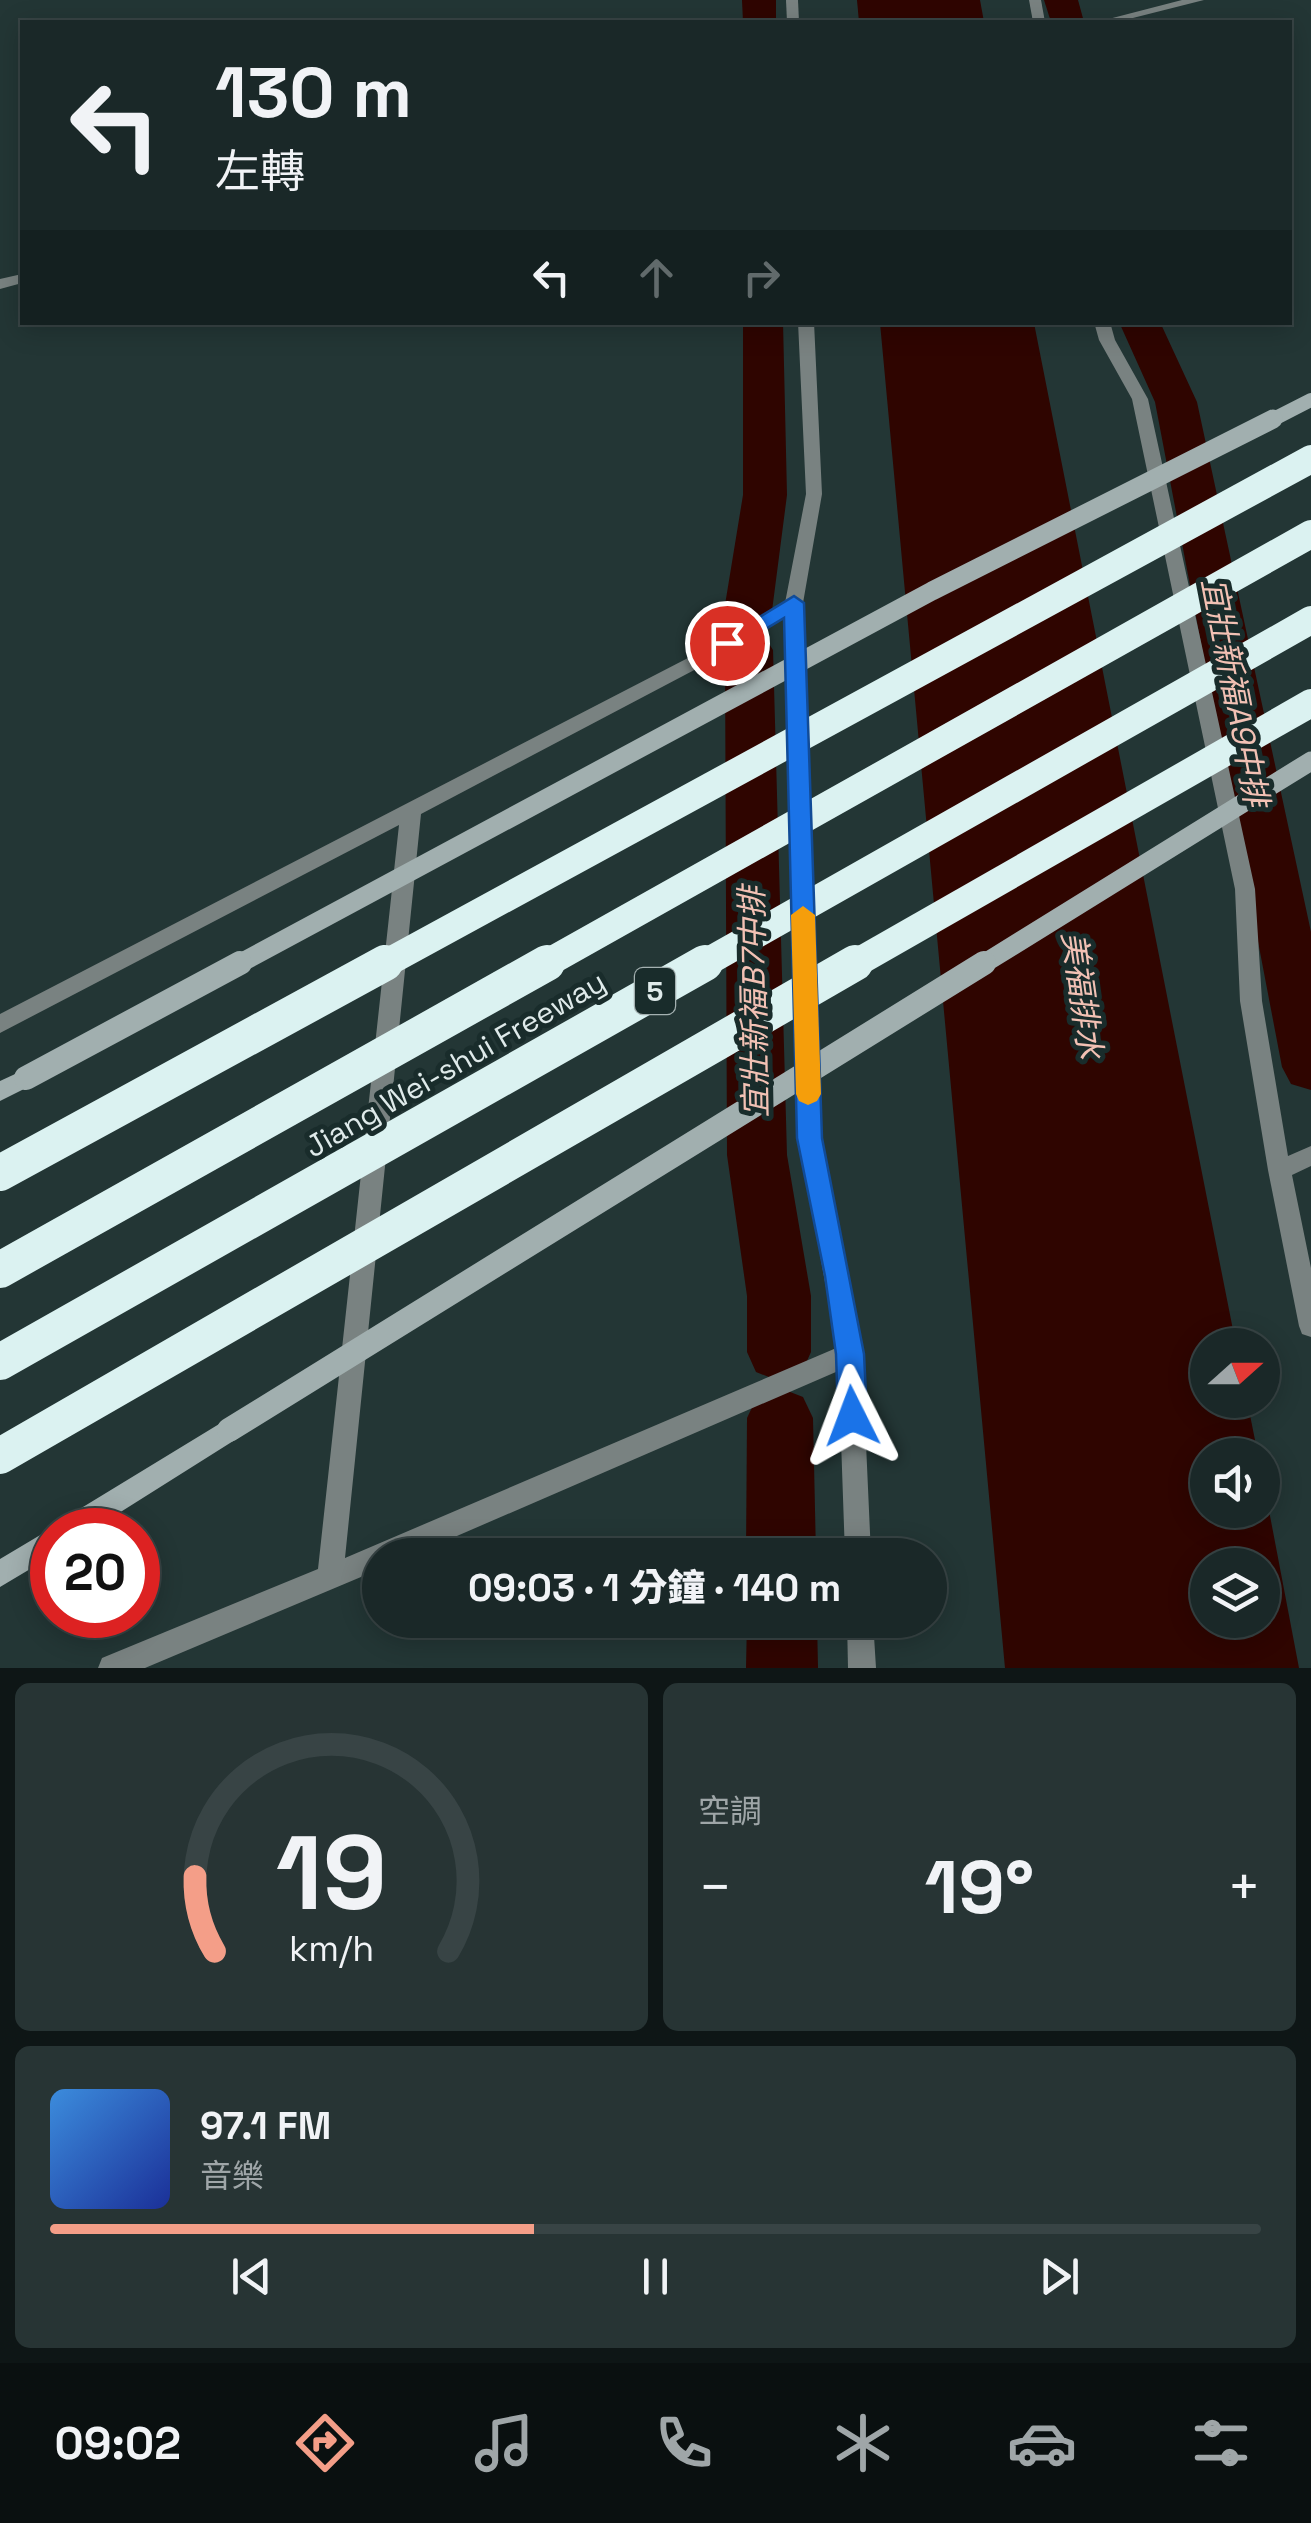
<!DOCTYPE html>
<html lang="zh-TW">
<meta charset="utf-8">
<style>
body{margin:0;font-family:"Space Grotesk","Noto Sans TC",sans-serif;background:#273434;color:#f1f3f6;height:100vh;display:flex;flex-direction:column;font-size:38px;white-space:nowrap}
*{box-sizing:border-box;margin:0}
p{font-size:32px;color:#9fa6a8}
.icon{flex:none;width:55px;height:55px;fill:none;stroke:currentColor;stroke-width:2;stroke-linecap:round;stroke-linejoin:round}
.map{position:relative;height:1668px;overflow:hidden}
.drawer{display:flex;flex-direction:column;gap:15px;padding:15px;background:#0e1616;flex:1}
.drawer>*{flex:none}
.hud{position:absolute;left:20px;top:20px;width:1272px;height:305px;border-radius:0px;box-shadow:0 5px 25px #0003,0 0 0 2px #384445;background:#1a2828;color:#f1f3f6;overflow:hidden}
.needle{width:65px;rotate:69deg}
.buttons{position:absolute;left:1190px;top:1328px;display:grid;gap:20px}
.buttons a{display:grid;place-items:center;width:90px;height:90px;border-radius:50%;background:#1a2828;box-shadow:0 5px 25px #0003,0 0 0 2px #384445;font-size:50px}
.speed{position:absolute;left:30px;top:1508px;display:flex;gap:20px;font-size:50px;font-weight:700;text-align:center}
.speed>*{display:grid;place-content:center;width:130px;height:130px;border-radius:50%;background:#1a2828;box-shadow:0 5px 25px #0003,0 0 0 2px #384445;line-height:1}
.speed .limit{border:15px solid #d22;background:#fff;color:#111}
.pin{position:absolute;display:grid;place-items:center;width:85px;height:85px;color:#fff;margin:-42px;border:5px solid #fff;border-radius:50%;box-shadow:0 2px 10px #0007}
.me{position:absolute;width:110px;margin:-55px;rotate:357deg;stroke-linejoin:round;filter:drop-shadow(0 0 8px #0008)}
.turn{display:flex;align-items:center;gap:35px;height:210px;padding:0 30px;font-size:45px}
.turn .icon{width:130px;height:130px;stroke-width:2.5}
.turn b{display:block;font-size:70px;line-height:85px}
.lanes{display:flex;align-items:center;height:95px;padding:0 30px;background:#0003;justify-content:center;gap:50px;direction:ltr}
.lanes .off{opacity:.35}
.big{font-size:75px;font-weight:800;line-height:1.1}
.drawer .widget{flex:1;display:flex;flex-direction:column;justify-content:center;gap:15px;min-width:0;padding:0 35px;border-radius:15px;background:#273434}
.drawer .dial{align-items:center;gap:0}
.dial svg{height:260px;overflow:visible;fill:none;stroke:#384445;stroke-width:7;stroke-linecap:round;text-anchor:middle}
.dial text{fill:#f1f3f6;stroke:none}
.song{display:flex;align-items:center;gap:30px}
.cover{width:120px;height:120px;border-radius:15px;background:linear-gradient(135deg,hsl(210 70% 55%),hsl(230 70% 35%))}
.played{height:10px;border-radius:5px;background:linear-gradient(90deg,#f49e88 40%,#384445 40%)}
.keys{display:flex;justify-content:space-around;direction:ltr}
.heat{display:flex;justify-content:space-between;align-items:center;font-size:55px;direction:ltr}
.drawer .tiles{flex:1;display:grid;gap:15px;grid-template-columns:1fr 1fr}
.widget:last-child{grid-column:span 2}
.trip{position:absolute;left:362px;top:1538px;width:585px;height:100px;border-radius:50px;background:#1a2828;box-shadow:0 5px 25px #0003,0 0 0 2px #384445;font-weight:800;line-height:100px;text-align:center}
.tab-bar{display:flex;height:160px;justify-content:space-around;align-items:center;background:#0a1010;color:#9fa6a8}
.tab-bar .icon{width:70px;height:70px}
.tab-bar .current{color:#f49e88}
.tab-bar b{font-size:45px;color:#f1f3f6}
.map>svg:first-child{display:block}
.water{fill:#2f0500;fill-rule:evenodd}
.lines{fill:none;stroke-linecap:round;stroke-linejoin:round}
.canal{fill:#2f0500;fill-rule:evenodd}
.service{fill:#798281;fill-rule:evenodd}
.minor{fill:#798281;fill-rule:evenodd}
.secondary{fill:#a1afaf;fill-rule:evenodd}
.secondary-bridge-far2{stroke:#a1afaf;stroke-width:14}
.secondary-bridge-far1{stroke:#a1afaf;stroke-width:19}
.secondary-bridge{stroke:#a1afaf;stroke-width:24}
.motorway-bridge-far1{stroke:#dbf2f1;stroke-width:28}
.motorway-bridge{stroke:#dbf2f1;stroke-width:36}
.route{fill:#1a73e8;stroke:#114b97;stroke-width:2.5}
.slow{fill:#f59e0b}
.labels{text-anchor:middle;dominant-baseline:central;stroke-width:10;stroke-linejoin:round;paint-order:stroke}
.shield{fill:#192c2b;stroke:#a4b1b1;stroke-width:2.5}
.shield-label{font-size:28px;font-weight:bold;fill:#dfeaea}
.street-label{font-size:30px;fill:#dfeaea;stroke:#192c2b}
.water-label{font-size:32px;font-style:italic;fill:#f2c1b4;stroke:#192c2b}
</style>
<div class="map">
<svg width="1311" height="1668" viewBox="0 0 1311 1668">
<rect width="100%" height="100%" fill="#233635"/>
<!-- water -->
<g class="water">
<path d="M857,0H980L984,22H859Z"/>
<path d="M880,323H1034L1236,1345H1208V1400H1247L1258,1455H1208V1510H1262L1263,1479L1299,1668H1005ZM1208,1565H1262V1620H1208Z"/>
</g>
<g class="lines">
<!-- canal -->
<g class="canal">
<path d="M742,0H776V22H743Z"/>
<path d="M1044,0H1078L1084,22H1051Z"/>
<path d="M743,322H783L787,495L772,611L765,622L748,627L731,622L724,611L743,495Z"/>
<path d="M1119,322H1160L1197,402L1311,932V1090L1291,1084L1282,1067L1155,402Z"/>
<path d="M749,634L766,639L773,650L787,1155L811,1296V1352L802,1372L779,1381L756,1372L747,1352V1296L727,1155L725,650L732,639Z"/>
<path d="M780,1388L803,1397L813,1418L816,1555H746L747,1418L757,1397Z"/>
<path d="M747,1620H817L818,1668H746Z"/>
</g>
<!-- service -->
<g class="service">
<path d="M786,0H798L799,22H787Z"/>
<path d="M1029,0H1041L1045,22H1033Z"/>
<path d="M1182,0H1204L1117,22H1097Z"/>
<path d="M22,274V283L0,289V279Z"/>
<path d="M798,322H814L822,494L803,603L821,1138L862,1354L871,1555H845L838,1354L799,1138L785,603L806,494Z"/>
<path d="M1094,322H1110L1115,340L1148,399L1255,889L1262,1001L1288,1156L1311,1146V1166L1292,1175L1311,1268V1337L1302,1334L1299,1326L1268,1170L1240,1001L1235,889L1132,399L1099,340Z"/>
<path d="M847,1620H873L876,1668H848Z"/>
</g>
<!-- minor -->
<path class="minor" d="M794,597L803,603L800,607L700,667L421,814L345,1558L841,1346L850,1343L859,1346L862,1354L859,1362L413,1555H380V1569L145,1668H98L102,1658L318,1569L399,825L0,1033V1014L686,659Z"/>
<!-- secondary -->
<g class="secondary">
<path d="M26,1069L34,1072L37,1078L34,1084L0,1101V1081Z"/>
<path d="M229,1418L238,1422L242,1430L238,1438L92,1530H52V1556L0,1587V1559L52,1528L56,1530L60,1521Z"/>
</g>
<!-- secondary-bridge-far2 -->
<path class="secondary-bridge-far2" d="M1268,422L1311,400"/>
<!-- secondary-bridge-far1 -->
<g class="secondary-bridge-far1">
<path d="M235,966L932,591L1273,419"/>
<path d="M980,966L1311,761"/>
</g>
<!-- secondary-bridge -->
<g class="secondary-bridge">
<path d="M26,1078L240,963"/>
<path d="M229,1430L984,963"/>
</g>
<!-- motorway-bridge-far1 -->
<g class="motorway-bridge-far1">
<path d="M381,966L1311,459"/>
<path d="M542,966L1311,534"/>
<path d="M700,966L1311,620"/>
<path d="M851,966L1311,703"/>
</g>
<!-- motorway-bridge -->
<g class="motorway-bridge">
<path d="M0,1173L385,963"/>
<path d="M0,1270L547,963"/>
<path d="M0,1362L705,963"/>
<path d="M0,1456L855,963"/>
</g>
</g>
<!-- route -->
<path class="route" d="M794,596L804,603L822,1138L864,1354L867,1416L863,1425L852,1429L842,1425L838,1416L836,1354L825,1276L797,1138L784,618L734,648H720L717,643Z"/>
<!-- slow -->
<path class="slow" d="M803,906L815,915L821,1094L817,1101L808,1105L799,1101L796,1094L791,915Z"/>
<g class="labels">
<!-- shield labels -->
<rect class="shield" x="635" y="968" width="40" height="46" rx="8"/>
<g class="shield-label">
<text x="655" y="991">5</text>
</g>
<!-- street labels -->
<g class="street-label">
<text transform="translate(455 1064) rotate(-30)">Jiang Wei-shui Freeway</text>
</g>
<!-- water labels -->
<g class="water-label">
<text transform="translate(1235 692) rotate(79)">宜壯新福A9中排</text>
<text transform="translate(1082 995) rotate(82)">美福排水</text>
<text transform="translate(754 1002) rotate(-91)">宜壯新福B7中排</text>
</g>
</g>
</svg>
<div class="buttons">
<a><svg class="needle" viewBox="-14 -14 28 28"><path d="M0-13l5 13h-10z" fill="#e53935"/><path d="M0 13l5-13h-10z" fill="#9fa6a8"/></svg></a>
<a><svg class="icon" aria-label="sound" viewBox="0 0 24 24"><path d="M4 9h4l5-4v14l-5-4H4zM17 9q2 3 0 6"/></svg></a>
<a><svg class="icon" aria-label="layers" viewBox="0 0 24 24"><path d="M12 4l9 5-9 5-9-5zM3 14l9 5 9-5"/></svg></a>
</div>
<div class="speed"><div class="limit">20</div></div>
<div class="pin" style="left:727px;top:643px;background:#d93025"><svg class="icon" aria-label="arrive" viewBox="0 0 24 24"><path d="M6 21V4h12l-3 4 3 4H6"/></svg></div>
<svg class="me" style="left:852px;top:1416px" viewBox="-20 -20 40 40"><path d="M0-17L14 15 0 8-14 15z" fill="#1a73e8" stroke="#fff" stroke-width="4"/></svg>
<div class="trip">09:03 · 1 分鐘 · 140 m</div>
<div class="hud">
<div class="turn"><svg class="icon" aria-label="left" viewBox="0 0 24 24"><path d="M17 20v-9H6M10 6l-5 5 5 5"/></svg><div><b>130 m</b>左轉</div></div>
<div class="lanes"><svg class="icon" aria-label="left" viewBox="0 0 24 24"><path d="M17 20v-9H6M10 6l-5 5 5 5"/></svg><svg class="icon off" aria-label="ahead" viewBox="0 0 24 24"><path d="M12 20V5M6 11l6-6 6 6"/></svg><svg class="icon off" aria-label="right" viewBox="0 0 24 24"><path d="M7 20v-9h11M14 6l5 5-5 5"/></svg></div>
</div>
</div>
<section class="drawer">
<div class="tiles">
<div class="widget dial"><svg viewBox="0 0 100 80">
<path d="M14 69A42 42 0 1 1 86 69"/>
<path d="M14 69A42 42 0 0 1 8 46" stroke="#f49e88"/>
<text x="50" y="56" font-size="32" font-weight="700">19</text>
<text x="50" y="72" font-size="11">km/h</text>
</svg></div>
<div class="widget"><p>空調</p>
<div class="heat"><a>−</a><b class="big">19°</b><a>+</a></div>
</div>
<div class="widget">
<div class="song"><i class="cover"></i><div><b>97.1 FM</b><p>音樂</p></div></div>
<div class="played"></div>
<div class="keys"><svg class="icon" aria-label="previous" viewBox="0 0 24 24"><path d="M18 5L8 12l10 7zM5 5v14"/></svg><svg class="icon" aria-label="pause" viewBox="0 0 24 24"><path d="M8 5v14M16 5v14"/></svg><svg class="icon" aria-label="next" viewBox="0 0 24 24"><path d="M6 5l10 7-10 7zM19 5v14"/></svg></div>
</div>
</div>
</section>
<nav class="tab-bar">
<b>09:02</b>
<svg class="icon current" aria-label="directions" viewBox="0 0 24 24"><path d="M12 3l9 9-9 9-9-9zM9 14v-3h6M13 9l2 2-2 2"/></svg>
<svg class="icon" aria-label="music" viewBox="0 0 24 24"><path d="M9 18V5l10-2v13"/><circle cx="6" cy="18" r="3"/><circle cx="16" cy="16" r="3"/></svg>
<svg class="icon" aria-label="phone" viewBox="0 0 24 24"><path d="M5 4h4l2 5-3 2q2 4 5 5l2-3 5 2v4C11 20 4 13 5 4z"/></svg>
<svg class="icon" aria-label="climate" viewBox="0 0 24 24"><path d="M12 3v18M4 7l16 10M4 17L20 7"/></svg>
<svg class="icon" aria-label="car" viewBox="0 0 24 24"><path d="M5 17H2v-5l4-1 3-4h7l3 4 3 1v5h-3M9 17h6M6 11h13"/><circle cx="7" cy="17" r="2"/><circle cx="17" cy="17" r="2"/></svg>
<svg class="icon" aria-label="filters" viewBox="0 0 24 24"><path d="M4 7h16M4 17h16"/><circle cx="9" cy="7" r="2"/><circle cx="15" cy="17" r="2"/></svg>
</nav>
